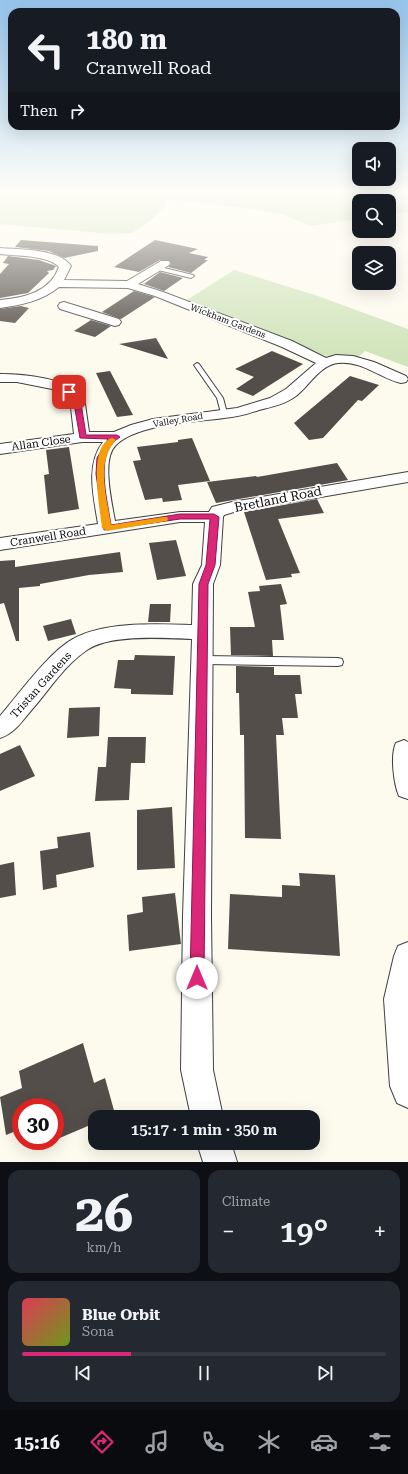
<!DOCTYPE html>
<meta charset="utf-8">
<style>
body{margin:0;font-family:"Roboto Serif",serif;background:#242831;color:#f1f3f6;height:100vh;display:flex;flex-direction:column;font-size:15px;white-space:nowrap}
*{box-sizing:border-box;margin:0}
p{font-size:13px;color:#9ea1a6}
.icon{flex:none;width:22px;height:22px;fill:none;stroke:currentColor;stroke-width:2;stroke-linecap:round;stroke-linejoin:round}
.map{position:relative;height:1162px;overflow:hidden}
.drawer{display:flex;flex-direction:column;gap:8px;padding:8px;background:#0d0f14;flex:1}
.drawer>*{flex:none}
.guide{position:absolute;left:8px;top:8px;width:392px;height:122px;border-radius:12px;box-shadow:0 4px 16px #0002;background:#171b24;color:#f1f3f6;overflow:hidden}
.fabs{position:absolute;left:352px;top:142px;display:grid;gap:8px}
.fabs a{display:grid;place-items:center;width:44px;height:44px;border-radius:8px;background:#171b24;box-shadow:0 4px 16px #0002;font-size:20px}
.speed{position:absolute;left:12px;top:1098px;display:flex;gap:8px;font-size:20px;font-weight:700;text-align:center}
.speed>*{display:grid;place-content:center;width:52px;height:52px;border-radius:50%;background:#171b24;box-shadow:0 4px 16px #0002;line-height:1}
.speed .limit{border:6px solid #d22;background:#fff;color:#111}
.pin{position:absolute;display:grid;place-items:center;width:34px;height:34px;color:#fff;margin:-17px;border-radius:8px;box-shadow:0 2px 6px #0006}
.me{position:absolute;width:44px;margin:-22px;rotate:0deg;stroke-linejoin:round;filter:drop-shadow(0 0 3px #0008)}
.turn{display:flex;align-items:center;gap:14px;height:84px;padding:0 12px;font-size:18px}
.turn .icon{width:52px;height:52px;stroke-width:2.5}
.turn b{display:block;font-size:28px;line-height:34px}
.then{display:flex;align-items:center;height:38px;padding:0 12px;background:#0003;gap:8px;font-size:15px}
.big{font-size:30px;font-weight:600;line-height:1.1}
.drawer .tile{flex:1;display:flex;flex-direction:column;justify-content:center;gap:6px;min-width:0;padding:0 14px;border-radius:12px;background:#242831}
.drawer .dial{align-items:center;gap:0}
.dial b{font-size:52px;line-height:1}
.song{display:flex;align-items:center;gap:12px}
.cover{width:48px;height:48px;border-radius:6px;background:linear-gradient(135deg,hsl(350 70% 55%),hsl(80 70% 35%))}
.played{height:4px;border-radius:2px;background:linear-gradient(90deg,#db2777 30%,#363941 30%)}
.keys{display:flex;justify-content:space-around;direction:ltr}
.heat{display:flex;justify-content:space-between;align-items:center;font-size:22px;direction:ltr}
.drawer .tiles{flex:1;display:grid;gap:8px;grid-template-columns:1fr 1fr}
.tile:last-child{grid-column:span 2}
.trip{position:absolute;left:88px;top:1110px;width:232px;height:40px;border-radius:12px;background:#171b24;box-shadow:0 4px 16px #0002;font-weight:600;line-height:40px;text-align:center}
.tab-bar{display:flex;height:64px;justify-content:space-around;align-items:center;background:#090b0e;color:#9ea1a6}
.tab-bar .icon{width:28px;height:28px}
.tab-bar .on{color:#db2777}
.tab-bar b{font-size:18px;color:#f1f3f6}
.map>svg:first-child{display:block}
.green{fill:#d1e4bb}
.building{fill:#544e4a}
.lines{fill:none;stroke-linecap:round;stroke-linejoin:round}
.lane-casing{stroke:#404040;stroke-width:2}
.street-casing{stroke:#404040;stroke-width:2}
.lane{fill:#fff;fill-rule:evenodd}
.street{fill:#fff;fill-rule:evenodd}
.route{fill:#db2777;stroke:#8e194d}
.slow{fill:#f59e0b}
.labels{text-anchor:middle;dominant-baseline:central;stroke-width:4;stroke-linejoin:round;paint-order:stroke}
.far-street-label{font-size:9px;fill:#0d0d0d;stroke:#fff}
.street-label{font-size:11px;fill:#0d0d0d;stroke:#fff}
.near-street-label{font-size:13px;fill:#0d0d0d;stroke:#fff}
</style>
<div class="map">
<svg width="408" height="1162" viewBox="0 0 408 1162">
<rect width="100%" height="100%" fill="#fdfaee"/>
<!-- green -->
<g class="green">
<path d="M0,191H402L408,197V212L389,214V201H359V219L310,226L282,214L236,207L166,199L164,207L151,220L132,233L112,234L0,224Z"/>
<path d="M234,270L315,295L408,329V367L365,351L357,358L329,357L187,300Z"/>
</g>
<!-- building -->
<g class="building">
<path d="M21,240L98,246V251L64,258L49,251L15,247Z"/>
<path d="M155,240L198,249L189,253L208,257L204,260H208L191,273L168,267L171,264L169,260H160L139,272L114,267Z"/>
<path d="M8,256L39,260L56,266L53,270L47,271L49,273L28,293L0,298V274L9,264L3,263Z"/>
<path d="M160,272L183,278L164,291L144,284Z"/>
<path d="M134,291L155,297L121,319L102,312Z"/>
<path d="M21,306L29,308L15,323L0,321V309Z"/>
<path d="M91,320L111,326L95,337L74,331Z"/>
<path d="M156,338L168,359L119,344Z"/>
<path d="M272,351L303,364L253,396L236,389L254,377L235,369Z"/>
<path d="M110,371L133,415L117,417L96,373Z"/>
<path d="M350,376L379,385L362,401L358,400L323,438L309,440L294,423Z"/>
<path d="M192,438L210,481L178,485L182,500L163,502L162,498L145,500L133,461L141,460L137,447L178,442V440Z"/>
<path d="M69,447L79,509L48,514L44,475L49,474L46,450Z"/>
<path d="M337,463L348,480L216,503L207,482L256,476L257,477Z"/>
<path d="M317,499L324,513L278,519L300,573L291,574L292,577L266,580L244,512Z"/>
<path d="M176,540L186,576L157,580L149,543Z"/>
<path d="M120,552L123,572L89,575L40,584V586L19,588V641H16L4,603L0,604V561L15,560V567Z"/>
<path d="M281,584L287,604L280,605L284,640H272L273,656L231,655L230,627H255L248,592L260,591L259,586Z"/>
<path d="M150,604H171L170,622H148Z"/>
<path d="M71,619L76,634L48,641L43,626Z"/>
<path d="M135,655L175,656L173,695L131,694V689L114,688L118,660H134Z"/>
<path d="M236,666L274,667V675H300L302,694H295L298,718H282L284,735H276L281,839L245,838L244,735H240L239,693H236Z"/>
<path d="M100,707L99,736L67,738L69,708Z"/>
<path d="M108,737H146L145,763H131L129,800L95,801L98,767H106Z"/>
<path d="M20,745L35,776L0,791V754Z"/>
<path d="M172,807L175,868L137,870V810Z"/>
<path d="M90,832L94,867L56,875L57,887L43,890L40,851L58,848L57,837Z"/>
<path d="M14,862L16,895L0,898V865Z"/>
<path d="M299,873L335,875L340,956L228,949L230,894L282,897V885L300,886Z"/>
<path d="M175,893L181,944L129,951L127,915L143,912L142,897Z"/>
<path d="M83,1043L94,1083L105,1078L115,1114L109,1117H95V1123L55,1140V1107H21V1129L6,1135L0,1097L22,1088L19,1071Z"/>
</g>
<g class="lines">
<!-- lane casing -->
<g class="lane-casing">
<g id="lane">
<path d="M156,266L193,275L194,276L191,278L154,269V267Z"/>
<path d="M197,363L199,364L223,398L227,413L226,414L224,415L221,413L217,398L194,365Z"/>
<path d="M203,656L338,658L342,659L343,662L342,665L338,666L203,664L199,663L198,660L199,657Z"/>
</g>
</g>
<!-- street casing -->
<g class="street-casing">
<g id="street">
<path d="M0,248C21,250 58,248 71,266L64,280L127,281L161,261H169L170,263L169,265L138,284L163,292L292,341L326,358L336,355L353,356L374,362L406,376L408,379L406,382L401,383C380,378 361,360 338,363C320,365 309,386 296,396C285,404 272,407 259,410C248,414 236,417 224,418C195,422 137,424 116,445C101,459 112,503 115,521L180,512H209L212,507L232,502L408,472V482L234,512L224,515L223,517L220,565L213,584L211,916L213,1070L223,1117H191L181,1070L183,916L192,639C164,638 110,634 87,650C66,664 51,687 35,706C24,718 16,733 0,738V716C19,694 49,652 73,639C104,621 157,624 192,625L193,584L202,565L205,522H180L0,550V538L98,524C94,498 85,465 103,442H82L0,454V444L74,434L70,399L57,390L17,382H0V374C21,374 71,378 84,397L89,432H114L131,425L153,419L237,408L270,398L286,389L316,363L282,347L155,296L128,288L59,287C42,301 21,305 0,308V300C24,298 50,292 59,267C48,255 16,256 0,254Z"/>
<path d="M64,302L119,319L121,322L119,325L115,326L60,309L58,306L60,303Z"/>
<path d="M404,740L408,742V799L399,796C394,785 390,755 396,743Z"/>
<path d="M408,942V1108L397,1103L390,1086L384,999L394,956L398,946Z"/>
<path d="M197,1143H231L237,1162H203Z"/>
</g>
</g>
<!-- lane -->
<use href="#lane" class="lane"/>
<!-- street -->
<use href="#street" class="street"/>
</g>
<!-- sky -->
<linearGradient id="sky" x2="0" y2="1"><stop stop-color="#95c4eb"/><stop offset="0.54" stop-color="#fefdf7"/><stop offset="1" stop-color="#fefdf7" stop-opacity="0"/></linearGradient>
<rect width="408" height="353" fill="url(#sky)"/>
<!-- route -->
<path class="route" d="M66,391H71L80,397L86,435H117L120,437C118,439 115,440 113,443C96,461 108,503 111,525L180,514H214L219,517L215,565L208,584L204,978L202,983L197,985L192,983L190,978L199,584L206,565L210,519H180L104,530L96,474L97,458L108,439L80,438L73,398L66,394Z"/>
<!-- slow -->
<path class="slow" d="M112,438L116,440C95,462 107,498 111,525L164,517H167L168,519L167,521L107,531L102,528C100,509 87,445 112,438Z"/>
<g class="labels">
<!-- far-street labels -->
<g class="far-street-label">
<text transform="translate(228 321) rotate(21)">Wickham Gardens</text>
<text transform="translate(178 420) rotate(-10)">Valley Road</text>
</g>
<!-- street labels -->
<g class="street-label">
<text transform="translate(41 443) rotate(-8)">Allan Close</text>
<text transform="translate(48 537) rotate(-9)">Cranwell Road</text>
<text transform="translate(41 685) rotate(-48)">Tristan Gardens</text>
</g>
<!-- near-street labels -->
<g class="near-street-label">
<text transform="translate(278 499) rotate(-11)">Bretland Road</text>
</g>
</g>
</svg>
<div class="fabs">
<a><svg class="icon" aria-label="sound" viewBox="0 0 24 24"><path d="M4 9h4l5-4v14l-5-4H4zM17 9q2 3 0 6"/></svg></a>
<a><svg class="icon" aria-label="search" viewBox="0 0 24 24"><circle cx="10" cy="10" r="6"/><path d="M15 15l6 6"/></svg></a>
<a><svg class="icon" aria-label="layers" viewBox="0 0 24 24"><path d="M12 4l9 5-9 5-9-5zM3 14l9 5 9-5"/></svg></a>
</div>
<div class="speed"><div class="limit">30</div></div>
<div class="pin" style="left:69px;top:392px;background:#d93025"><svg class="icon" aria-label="arrive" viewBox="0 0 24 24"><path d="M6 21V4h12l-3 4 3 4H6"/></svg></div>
<svg class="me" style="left:197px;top:978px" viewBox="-20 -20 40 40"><circle r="19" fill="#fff"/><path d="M0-13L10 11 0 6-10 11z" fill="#db2777"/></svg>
<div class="trip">15:17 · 1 min · 350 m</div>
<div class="guide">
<div class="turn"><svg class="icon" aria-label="left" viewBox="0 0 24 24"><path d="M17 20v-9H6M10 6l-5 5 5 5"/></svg><div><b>180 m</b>Cranwell Road</div></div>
<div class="then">Then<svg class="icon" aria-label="right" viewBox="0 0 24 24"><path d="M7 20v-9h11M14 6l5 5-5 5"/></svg></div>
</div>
</div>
<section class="drawer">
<div class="tiles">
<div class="tile dial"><b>26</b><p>km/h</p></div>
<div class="tile"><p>Climate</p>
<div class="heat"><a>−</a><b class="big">19°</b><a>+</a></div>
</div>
<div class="tile">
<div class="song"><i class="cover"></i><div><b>Blue Orbit</b><p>Sona</p></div></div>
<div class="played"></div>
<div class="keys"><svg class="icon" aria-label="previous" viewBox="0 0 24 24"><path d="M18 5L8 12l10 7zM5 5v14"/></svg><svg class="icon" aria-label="pause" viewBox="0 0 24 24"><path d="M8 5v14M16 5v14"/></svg><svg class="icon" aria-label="next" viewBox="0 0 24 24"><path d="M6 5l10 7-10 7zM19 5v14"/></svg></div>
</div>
</div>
</section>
<nav class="tab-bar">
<b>15:16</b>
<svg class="icon on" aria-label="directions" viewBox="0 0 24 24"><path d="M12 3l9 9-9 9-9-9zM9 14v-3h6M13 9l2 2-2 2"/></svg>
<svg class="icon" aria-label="music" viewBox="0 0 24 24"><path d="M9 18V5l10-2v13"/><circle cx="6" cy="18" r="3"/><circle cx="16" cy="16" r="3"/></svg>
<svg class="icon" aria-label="phone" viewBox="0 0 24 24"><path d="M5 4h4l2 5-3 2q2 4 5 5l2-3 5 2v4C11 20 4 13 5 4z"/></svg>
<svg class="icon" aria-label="climate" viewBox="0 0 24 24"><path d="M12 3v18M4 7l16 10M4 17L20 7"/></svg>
<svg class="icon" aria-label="car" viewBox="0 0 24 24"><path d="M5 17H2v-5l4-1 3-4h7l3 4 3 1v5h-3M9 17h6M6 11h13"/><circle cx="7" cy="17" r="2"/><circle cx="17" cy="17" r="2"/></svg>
<svg class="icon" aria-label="filters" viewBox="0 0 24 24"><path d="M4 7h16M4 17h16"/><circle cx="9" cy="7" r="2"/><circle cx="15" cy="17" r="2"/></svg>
</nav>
